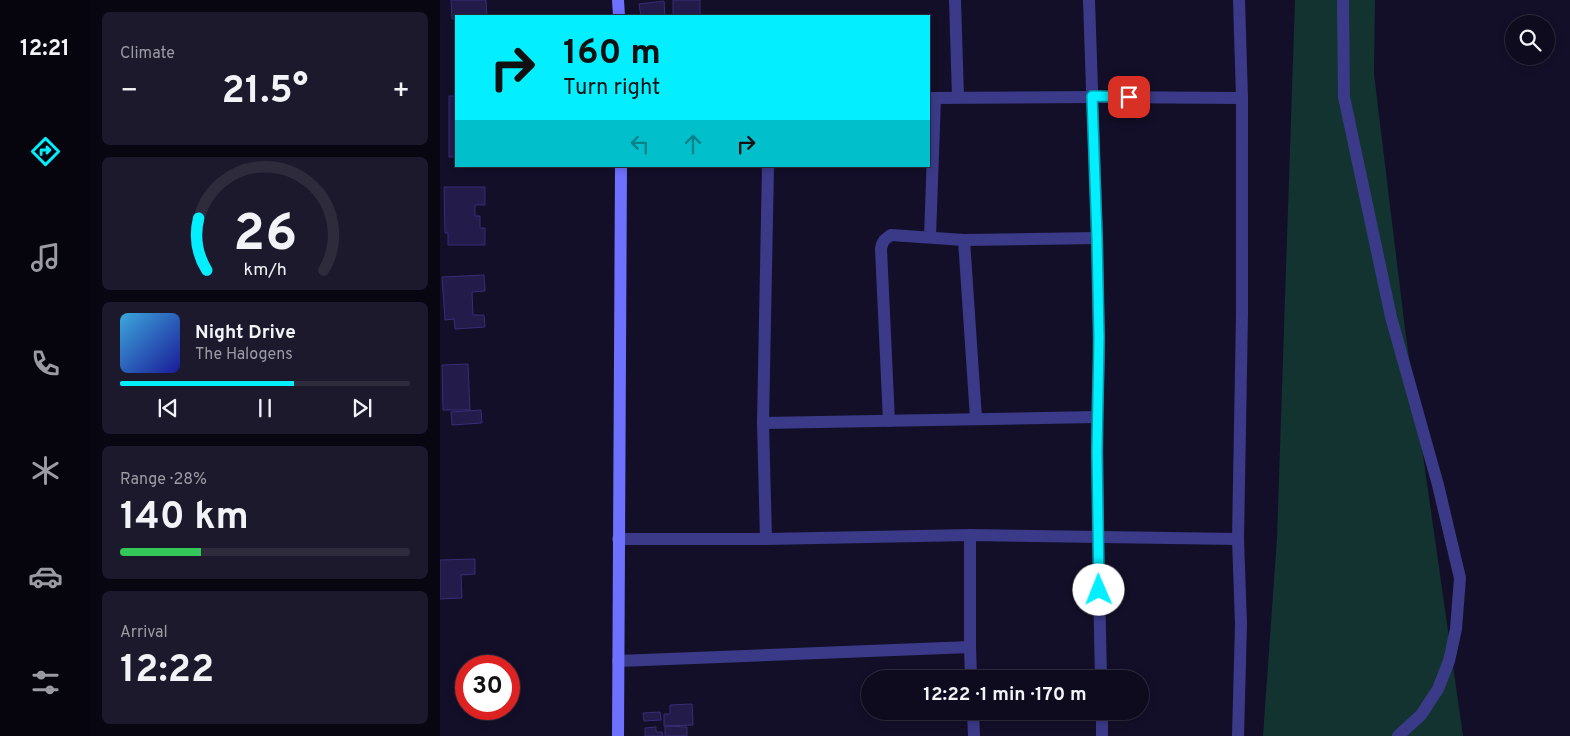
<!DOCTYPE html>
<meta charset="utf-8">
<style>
body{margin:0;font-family:Overpass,sans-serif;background:#1c192c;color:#f1f3f6;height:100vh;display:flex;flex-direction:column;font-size:19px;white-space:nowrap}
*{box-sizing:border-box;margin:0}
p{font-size:16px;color:#9b9ba4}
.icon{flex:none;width:28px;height:28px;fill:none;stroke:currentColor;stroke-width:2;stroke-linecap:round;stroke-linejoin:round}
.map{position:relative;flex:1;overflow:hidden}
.details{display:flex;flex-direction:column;gap:12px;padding:12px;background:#080611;width:350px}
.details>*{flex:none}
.top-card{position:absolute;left:15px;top:15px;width:475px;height:152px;border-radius:0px;box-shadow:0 2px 8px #0003,0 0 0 1px #2e2b3d;background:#03efff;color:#111;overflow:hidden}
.tools{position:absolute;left:1065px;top:15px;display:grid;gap:10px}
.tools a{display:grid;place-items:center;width:50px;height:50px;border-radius:50%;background:#0e0b1f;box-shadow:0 2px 8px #0003,0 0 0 1px #2e2b3d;font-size:25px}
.speed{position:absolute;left:15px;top:655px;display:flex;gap:10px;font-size:25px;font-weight:700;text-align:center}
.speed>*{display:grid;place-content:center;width:65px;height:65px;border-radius:50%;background:#0e0b1f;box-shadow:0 2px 8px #0003,0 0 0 1px #2e2b3d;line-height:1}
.speed .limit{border:8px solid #d22;background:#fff;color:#111}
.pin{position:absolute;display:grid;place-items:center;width:42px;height:42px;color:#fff;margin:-21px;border-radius:10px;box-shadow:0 2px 8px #0006}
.me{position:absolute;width:55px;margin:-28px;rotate:359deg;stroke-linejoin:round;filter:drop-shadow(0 0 4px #0008)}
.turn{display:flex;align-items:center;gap:18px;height:105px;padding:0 25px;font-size:22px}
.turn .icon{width:65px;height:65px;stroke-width:2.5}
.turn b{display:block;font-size:35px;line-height:42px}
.lanes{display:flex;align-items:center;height:48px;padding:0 25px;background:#0003;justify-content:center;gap:25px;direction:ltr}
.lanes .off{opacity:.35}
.big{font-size:38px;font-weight:700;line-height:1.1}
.details .card{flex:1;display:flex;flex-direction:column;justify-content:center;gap:8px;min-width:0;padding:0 18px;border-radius:8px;background:#1c192c}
.details .dial{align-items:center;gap:0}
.dial svg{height:130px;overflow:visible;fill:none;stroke:#2e2b3d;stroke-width:7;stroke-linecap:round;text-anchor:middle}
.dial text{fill:#f1f3f6;stroke:none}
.song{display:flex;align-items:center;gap:15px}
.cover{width:60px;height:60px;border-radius:8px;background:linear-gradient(135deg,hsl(200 70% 55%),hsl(240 70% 35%))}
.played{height:5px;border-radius:2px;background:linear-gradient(90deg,#03efff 60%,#2e2b3d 60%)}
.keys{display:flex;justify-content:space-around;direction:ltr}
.heat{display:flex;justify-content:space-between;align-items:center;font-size:28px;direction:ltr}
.charge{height:8px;border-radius:4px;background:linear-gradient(90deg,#34c759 28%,#2e2b3d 0)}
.trip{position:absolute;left:421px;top:670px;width:288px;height:50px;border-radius:25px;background:#0e0b1f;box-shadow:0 2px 8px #0003,0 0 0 1px #2e2b3d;font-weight:700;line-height:50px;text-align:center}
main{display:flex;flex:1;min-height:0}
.menu{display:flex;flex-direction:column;width:90px;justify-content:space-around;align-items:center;background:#06040c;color:#9b9ba4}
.menu .icon{width:35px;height:35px}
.menu .active{color:#03efff}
.menu b{font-size:22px;color:#f1f3f6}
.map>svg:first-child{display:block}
.green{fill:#123330}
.building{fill:#231b4a;stroke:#382d76}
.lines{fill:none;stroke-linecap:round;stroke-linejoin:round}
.street{stroke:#3a3a88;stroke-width:12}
.secondary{stroke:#6e70ff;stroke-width:12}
.route-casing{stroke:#029ba6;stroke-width:12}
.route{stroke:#03efff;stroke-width:9}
</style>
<main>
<nav class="menu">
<b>12:21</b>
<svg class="icon active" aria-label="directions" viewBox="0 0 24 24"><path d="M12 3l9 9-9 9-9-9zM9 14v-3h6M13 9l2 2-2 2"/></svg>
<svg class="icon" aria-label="music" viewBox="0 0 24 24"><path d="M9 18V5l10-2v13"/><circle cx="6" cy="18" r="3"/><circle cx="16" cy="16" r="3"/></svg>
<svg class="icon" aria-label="phone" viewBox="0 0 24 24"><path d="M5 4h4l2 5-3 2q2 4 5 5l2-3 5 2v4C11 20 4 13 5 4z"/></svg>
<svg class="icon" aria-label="climate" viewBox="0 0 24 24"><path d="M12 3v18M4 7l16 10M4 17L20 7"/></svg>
<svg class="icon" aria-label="car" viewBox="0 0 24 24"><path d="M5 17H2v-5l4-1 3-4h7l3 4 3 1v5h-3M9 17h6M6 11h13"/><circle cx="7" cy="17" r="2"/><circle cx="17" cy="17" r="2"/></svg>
<svg class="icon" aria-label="filters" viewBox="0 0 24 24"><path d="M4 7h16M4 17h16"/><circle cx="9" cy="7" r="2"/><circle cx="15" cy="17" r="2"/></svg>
</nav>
<section class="details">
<div class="card"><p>Climate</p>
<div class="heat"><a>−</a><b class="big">21.5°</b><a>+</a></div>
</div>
<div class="card dial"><svg viewBox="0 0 100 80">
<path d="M14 69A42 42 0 1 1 86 69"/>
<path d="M14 69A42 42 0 0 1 9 37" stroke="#03efff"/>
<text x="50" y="56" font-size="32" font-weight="700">26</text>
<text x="50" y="72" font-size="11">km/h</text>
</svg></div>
<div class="card">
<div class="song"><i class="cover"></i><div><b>Night Drive</b><p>The Halogens</p></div></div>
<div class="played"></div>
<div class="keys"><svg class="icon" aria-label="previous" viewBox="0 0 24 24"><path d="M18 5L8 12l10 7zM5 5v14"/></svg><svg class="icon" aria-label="pause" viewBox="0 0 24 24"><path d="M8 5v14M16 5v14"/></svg><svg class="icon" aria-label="next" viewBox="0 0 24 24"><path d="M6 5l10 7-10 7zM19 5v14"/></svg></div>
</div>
<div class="card"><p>Range · 28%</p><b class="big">140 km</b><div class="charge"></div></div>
<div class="card"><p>Arrival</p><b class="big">12:22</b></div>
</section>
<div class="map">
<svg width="1130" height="736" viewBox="0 0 1130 736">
<rect width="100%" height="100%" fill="#130f29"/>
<!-- green -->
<path class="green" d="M855,0H935L934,74L965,329L1023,736H823L837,538Z"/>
<!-- building -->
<g class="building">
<path d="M11,0H46L47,16H16V19H12Z"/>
<rect x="233" y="0" width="27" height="16"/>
<path d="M224,1L225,16H201L199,4Z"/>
<rect x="9" y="96" width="7" height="61"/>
<path d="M4,187H45V205H35V216H40V228H45V245H8V233H5Z"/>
<path d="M44,275L45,291L32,292L33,315H44L45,327L15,329L14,319L5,320L2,277Z"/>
<path d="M28,364L30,410H3L2,365Z"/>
<path d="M41,410L42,423L12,425L11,412Z"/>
<path d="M35,559V574L21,575L22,598L0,599V560Z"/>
<path d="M252,704L253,725L224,726V714H230V705Z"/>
<path d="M220,712L221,720L204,721L203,713Z"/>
<path d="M225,726L247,727V736H225Z"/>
<path d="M216,727V732H222L223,736H205V728Z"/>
</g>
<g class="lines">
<!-- street -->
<g class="street">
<path d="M515,0L518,97"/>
<path d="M649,0L657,238L659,358L657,417L658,537L661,679"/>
<path d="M903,0L904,97L951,317L998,485L1020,578L1016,629L1009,661L998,689L981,715L958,736"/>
<path d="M489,98L652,97L802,98"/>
<path d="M490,237L495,98"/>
<path d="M524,240L536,418"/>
<path d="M449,421L441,249C442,241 445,239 451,235L524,240L657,238"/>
<path d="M323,423L657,417"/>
<path d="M530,535V647L531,679"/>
<path d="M178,539H326L530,535L798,539"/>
<path d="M326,539L323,423L328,166"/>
<path d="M178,661L530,647"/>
<path d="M533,711L534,736"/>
<path d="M662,711V736"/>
<path d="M798,736L801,624L798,539L802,313V98L799,0"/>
</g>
<!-- secondary -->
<g class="secondary">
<path d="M178,0L179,16"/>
<path d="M178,736L181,166"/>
</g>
</g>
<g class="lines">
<!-- route casing -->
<g class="route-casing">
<path id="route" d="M659,590L657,451L659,338L657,238L652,96L689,97"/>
</g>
<!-- route -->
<use href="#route" class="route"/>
</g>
</svg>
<div class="tools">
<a><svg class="icon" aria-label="search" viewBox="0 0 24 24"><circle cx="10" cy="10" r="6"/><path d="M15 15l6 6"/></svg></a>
</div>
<div class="speed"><div class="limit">30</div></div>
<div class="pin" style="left:689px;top:97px;background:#d93025"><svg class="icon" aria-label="arrive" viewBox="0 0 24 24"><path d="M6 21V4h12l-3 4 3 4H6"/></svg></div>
<svg class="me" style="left:659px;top:590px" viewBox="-20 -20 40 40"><circle r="19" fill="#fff"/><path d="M0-13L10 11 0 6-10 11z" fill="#03efff"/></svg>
<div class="trip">12:22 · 1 min · 170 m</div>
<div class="top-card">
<div class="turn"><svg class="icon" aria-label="right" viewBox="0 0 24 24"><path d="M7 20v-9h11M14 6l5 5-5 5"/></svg><div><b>160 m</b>Turn right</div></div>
<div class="lanes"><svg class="icon off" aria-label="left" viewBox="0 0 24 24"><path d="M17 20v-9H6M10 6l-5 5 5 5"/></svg><svg class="icon off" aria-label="ahead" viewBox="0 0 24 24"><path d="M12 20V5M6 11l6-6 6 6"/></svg><svg class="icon" aria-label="right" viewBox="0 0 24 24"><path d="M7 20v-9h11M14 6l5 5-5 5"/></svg></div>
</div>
</div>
</main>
